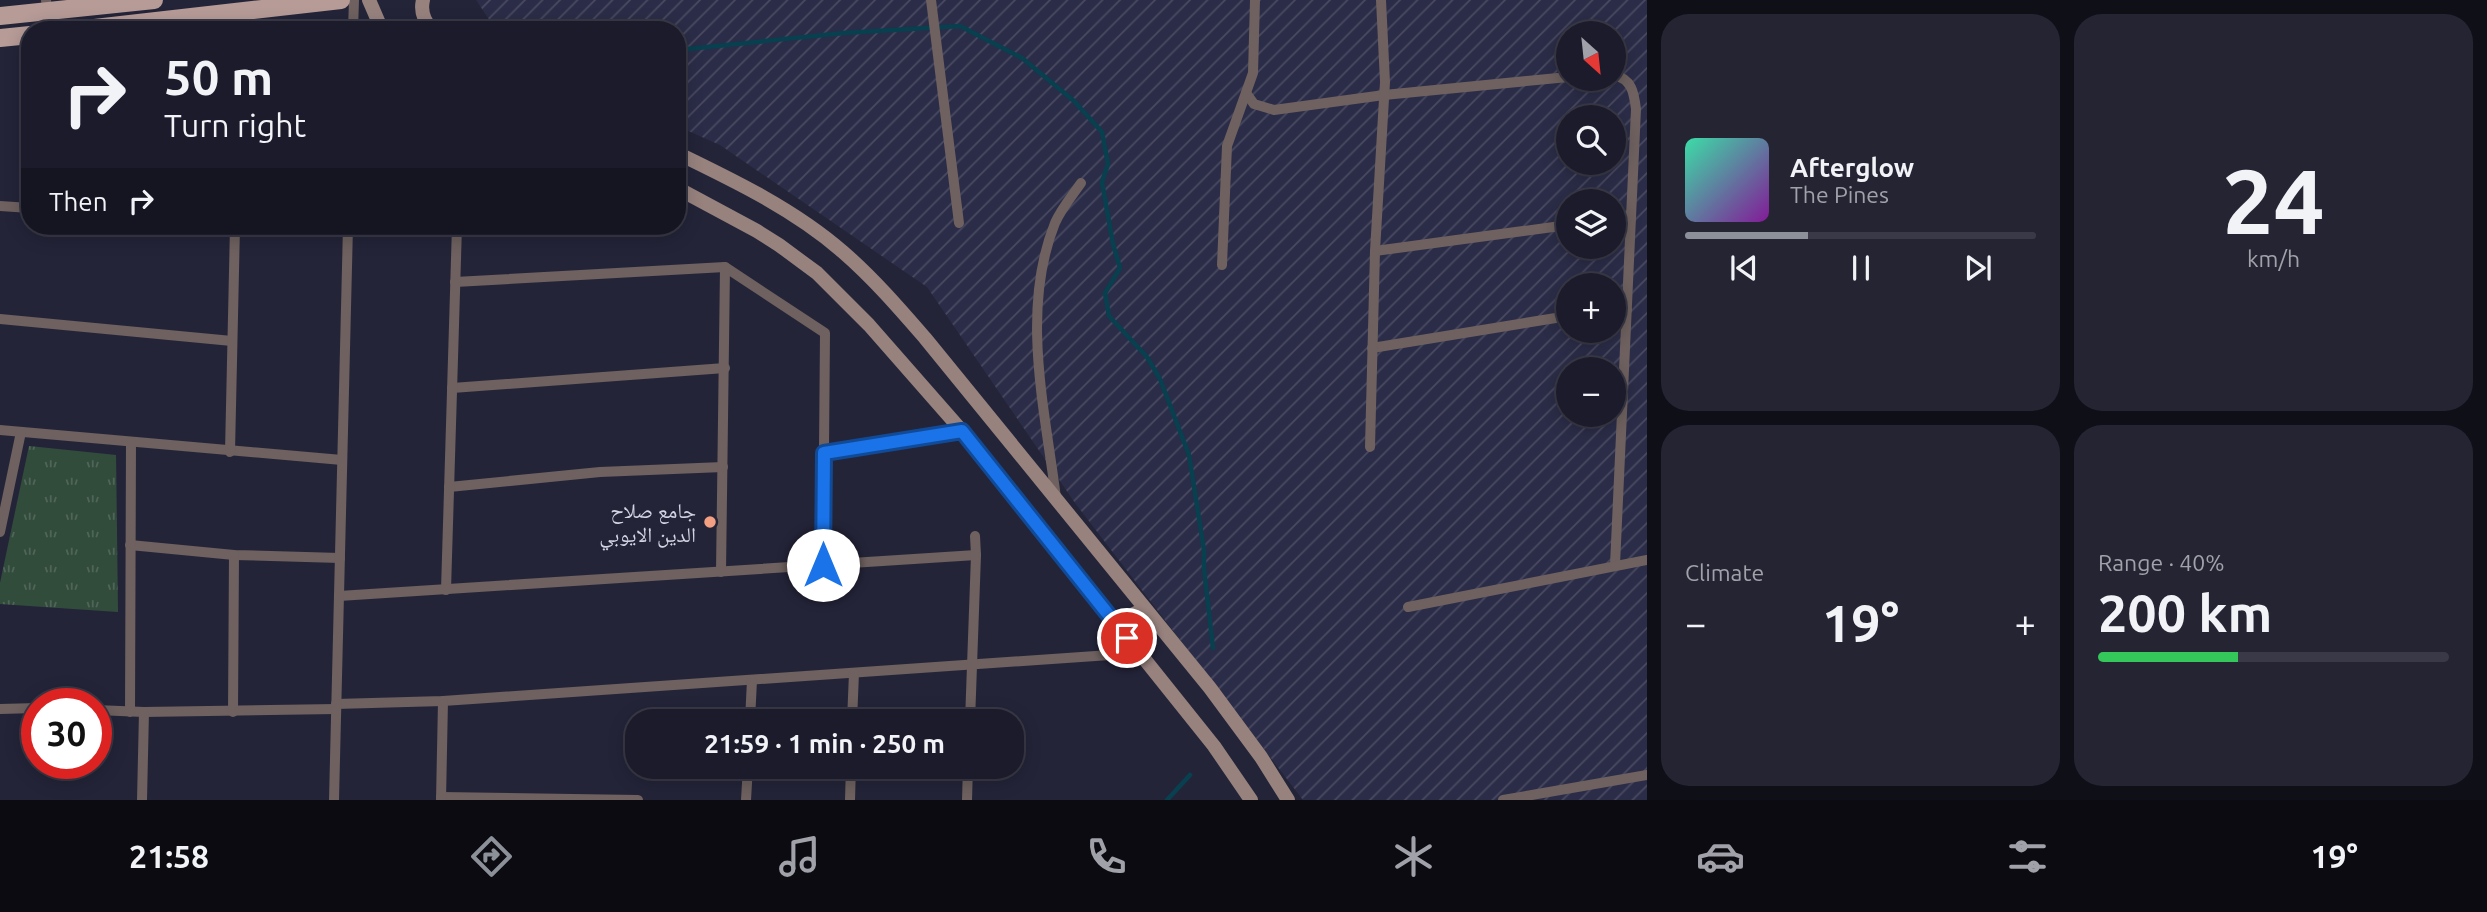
<!DOCTYPE html>
<meta charset="utf-8">
<style>
body{margin:0;font-family:Ubuntu,"Noto Naskh Arabic",sans-serif;background:#242433;color:#f1f3f6;height:100vh;display:flex;flex-direction:column;font-size:26px;white-space:nowrap}
*{box-sizing:border-box;margin:0}
p{font-size:23px;color:#a0a1a9}
.icon{flex:none;width:38px;height:38px;fill:none;stroke:currentColor;stroke-width:2;stroke-linecap:round;stroke-linejoin:round}
.map{position:relative;flex:1;overflow:hidden}
.side{display:flex;flex-direction:column;gap:14px;padding:14px;background:#0f0f18;width:840px}
.side>*{flex:none}
.top-card{position:absolute;left:21px;top:21px;width:665px;height:214px;border-radius:28px;box-shadow:0 4px 18px #0003,0 0 0 2px #393947;background:#1b1b2b;color:#f1f3f6;overflow:hidden}
.needle{width:46px;rotate:153deg}
.fabs{position:absolute;left:1556px;top:21px;display:grid;gap:14px}
.fabs a{display:grid;place-items:center;width:70px;height:70px;border-radius:50%;background:#1b1b2b;box-shadow:0 4px 18px #0003,0 0 0 2px #393947;font-size:35px}
.speed{position:absolute;left:21px;top:688px;display:flex;gap:14px;font-size:35px;font-weight:700;text-align:center}
.speed>*{display:grid;place-content:center;width:91px;height:91px;border-radius:50%;background:#1b1b2b;box-shadow:0 4px 18px #0003,0 0 0 2px #393947;line-height:1}
.speed .limit{border:10px solid #d22;background:#fff;color:#111}
.pin{position:absolute;display:grid;place-items:center;width:60px;height:60px;color:#fff;margin:-30px;border:4px solid #fff;border-radius:50%;box-shadow:0 2px 7px #0007}
.me{position:absolute;width:77px;margin:-38px;rotate:0deg;stroke-linejoin:round;filter:drop-shadow(0 0 5px #0008)}
.turn{display:flex;align-items:center;gap:24px;height:147px;padding:0 28px;font-size:32px}
.turn .icon{width:91px;height:91px;stroke-width:2.5}
.turn b{display:block;font-size:49px;line-height:60px}
.then{display:flex;align-items:center;height:66px;padding:0 28px;background:#0003;gap:14px;font-size:26px}
.big{font-size:52px;font-weight:700;line-height:1.1}
.side .tile{flex:1;display:flex;flex-direction:column;justify-content:center;gap:10px;min-width:0;padding:0 24px;border-radius:28px;background:#242433}
.side .dial{align-items:center;gap:0}
.dial b{font-size:91px;line-height:1}
.song{display:flex;align-items:center;gap:21px}
.cover{width:84px;height:84px;border-radius:10px;background:linear-gradient(135deg,hsl(160 70% 55%),hsl(290 70% 35%))}
.played{height:7px;border-radius:4px;background:linear-gradient(90deg,#8c9099 35%,#393947 35%)}
.keys{display:flex;justify-content:space-around;direction:ltr}
.heat{display:flex;justify-content:space-between;align-items:center;font-size:38px;direction:ltr}
.charge{height:10px;border-radius:5px;background:linear-gradient(90deg,#34c759 40%,#393947 0)}
.side .tiles{flex:1;display:grid;gap:14px;grid-template-columns:repeat(2,1fr)}
.trip{position:absolute;left:625px;top:709px;width:399px;height:70px;border-radius:28px;background:#1b1b2b;box-shadow:0 4px 18px #0003,0 0 0 2px #393947;font-weight:700;line-height:70px;text-align:center}
.dock{display:flex;height:112px;justify-content:space-around;align-items:center;background:#0b0b11;color:#a0a1a9}
.dock .icon{width:49px;height:49px}
.dock .on{color:#8c9099}
.dock b{font-size:32px;color:#f1f3f6}
main{display:flex;flex:1;min-height:0}
.map>svg:first-child{display:block}
.industrial{fill:url(#industrial-furrows);fill-rule:evenodd}
.grass{fill:url(#grass-tufts)}
.lines{fill:none;stroke-linecap:round;stroke-linejoin:round}
.stream{stroke:#08404f;stroke-width:4.5}
.street{stroke:#6e615f;stroke-width:10}
.secondary{stroke:#97827e;stroke-width:14}
.primary{stroke:#b69b97;stroke-width:18}
.route-casing{stroke:#114b97;stroke-width:18}
.route{stroke:#1a73e8;stroke-width:12}
.poi-dot{fill:#f2a081;stroke:#242439;stroke-width:2.5}
.labels{text-anchor:middle;dominant-baseline:central;stroke-width:7;stroke-linejoin:round;paint-order:stroke}
.poi-label{font-size:21px;fill:#d3d4e2;stroke:#242439;text-anchor:end}
</style>
<main>
<div class="map">
<svg width="1647" height="800" viewBox="0 0 1647 800">
<defs>
<pattern id="industrial-furrows" width="10" height="10" patternUnits="userSpaceOnUse" patternTransform="scale(1.75)"><rect width="10" height="10" fill="#2b2c47"/><path d="M-1 1l2-2M0 10L10 0M9 11l2-2" fill="none" stroke="#494a61"/></pattern>
<pattern id="grass-tufts" width="24" height="20" patternUnits="userSpaceOnUse" patternTransform="scale(1.75)"><rect width="24" height="20" fill="#324c3c"/><path d="M3 7l-1-3M5 7V3M7 7l1-3M15 17l-1-3M17 17v-4M19 17l1-3" fill="none" stroke="#4f6558"/></pattern>
</defs>
<rect width="100%" height="100%" fill="#242439"/>
<!-- industrial -->
<path class="industrial" d="M476,0H1647V800H1303L1075,503L927,287L720,145L677,126V30H496ZM1568,33H1614V79H1568ZM1568,117H1614V163H1568ZM1568,201H1614V247H1568ZM1568,285H1614V331H1568ZM1568,369H1614V415H1568Z"/>
<!-- grass -->
<path class="grass" d="M29,446L116,455L118,612L0,604V583Z"/>
<g class="lines">
<!-- stream -->
<g class="stream">
<path d="M677,50L844,33L960,26L1022,58L1074,101L1102,132L1108,164L1102,182L1113,244L1120,268L1105,293L1109,316L1147,357L1160,379L1189,455L1204,550V569L1213,648"/>
<path d="M1167,800L1190,775"/>
</g>
<!-- street -->
<g class="street">
<path d="M46,0L49,30"/>
<path d="M931,0L959,223"/>
<path d="M235,30V13"/>
<path d="M353,30L354,0"/>
<path d="M1614,75C1632,79 1634,93 1636,109L1615,565"/>
<path d="M1246,93L1254,104L1274,110L1384,95L1568,77"/>
<path d="M0,206L30,208"/>
<path d="M1614,218L1629,216"/>
<path d="M1375,251L1568,225"/>
<path d="M1222,265L1227,146L1253,73L1255,0"/>
<path d="M455,282L725,267L825,333L823,565"/>
<path d="M1614,311L1627,310"/>
<path d="M0,319L232,341"/>
<path d="M1372,348L1568,316"/>
<path d="M452,388L725,368"/>
<path d="M0,430L342,460"/>
<path d="M1370,447L1375,251L1385,82L1381,0"/>
<path d="M230,452L235,226"/>
<path d="M824,453L962,431"/>
<path d="M449,487L600,472L723,467"/>
<path d="M1056,498C1045,409 1020,310 1055,223C1061,209 1072,196 1081,183"/>
<path d="M0,532L21,432"/>
<path d="M130,545L234,555L340,558"/>
<path d="M721,572L725,267"/>
<path d="M446,590L457,226"/>
<path d="M339,596L976,555"/>
<path d="M1408,607L1647,560"/>
<path d="M336,704L443,701L1139,653"/>
<path d="M0,709L37,708"/>
<path d="M96,710L144,712L336,709"/>
<path d="M130,712L131,442"/>
<path d="M233,712L234,555"/>
<path d="M750,721L752,680"/>
<path d="M852,721L854,673"/>
<path d="M970,721L976,555L975,536"/>
<path d="M441,797L638,800"/>
<path d="M142,800L144,712"/>
<path d="M334,800L348,226"/>
<path d="M441,800L443,701"/>
<path d="M746,800L748,766"/>
<path d="M850,800L851,766"/>
<path d="M967,800L968,766"/>
<path d="M1503,800L1647,775"/>
</g>
<!-- secondary -->
<g class="secondary">
<path d="M369,0L382,30"/>
<path d="M423,0C420,12 424,21 432,30"/>
<path d="M677,153C735,181 795,210 843,252C873,278 899,308 925,338L1210,688L1261,757L1288,800"/>
<path d="M677,188L757,231L779,245L817,273L869,325L962,431L1214,746L1251,800"/>
<path d="M1115,623L1144,609"/>
</g>
<!-- primary -->
<g class="primary">
<path d="M0,16L154,0"/>
<path d="M77,30L341,0"/>
<path d="M0,38L30,35"/>
</g>
</g>
<g class="lines">
<!-- route casing -->
<g class="route-casing">
<path id="route" d="M823,565L824,453L962,431L1127,638"/>
</g>
<!-- route -->
<use href="#route" class="route"/>
</g>
<!-- markers -->
<circle class="poi-dot" cx="710" cy="522" r="7"/>
<g class="labels">
<!-- poi labels -->
<g class="poi-label">
<text x="696" y="510">جامع صلاح<tspan x="696" dy="24">الدين الايوبي</tspan></text>
</g>
</g>
</svg>
<div class="fabs">
<a><svg class="needle" viewBox="-14 -14 28 28"><path d="M0-13l5 13h-10z" fill="#e53935"/><path d="M0 13l5-13h-10z" fill="#a0a1a9"/></svg></a>
<a><svg class="icon" aria-label="search" viewBox="0 0 24 24"><circle cx="10" cy="10" r="6"/><path d="M15 15l6 6"/></svg></a>
<a><svg class="icon" aria-label="layers" viewBox="0 0 24 24"><path d="M12 4l9 5-9 5-9-5zM3 14l9 5 9-5"/></svg></a>
<a>+</a>
<a>−</a>
</div>
<div class="speed"><div class="limit">30</div></div>
<div class="pin" style="left:1127px;top:638px;background:#d93025"><svg class="icon" aria-label="arrive" viewBox="0 0 24 24"><path d="M6 21V4h12l-3 4 3 4H6"/></svg></div>
<svg class="me" style="left:823px;top:565px" viewBox="-20 -20 40 40"><circle r="19" fill="#fff"/><path d="M0-13L10 11 0 6-10 11z" fill="#1a73e8"/></svg>
<div class="trip">21:59 · 1 min · 250 m</div>
<div class="top-card">
<div class="turn"><svg class="icon" aria-label="right" viewBox="0 0 24 24"><path d="M7 20v-9h11M14 6l5 5-5 5"/></svg><div><b>50 m</b>Turn right</div></div>
<div class="then">Then<svg class="icon" aria-label="right" viewBox="0 0 24 24"><path d="M7 20v-9h11M14 6l5 5-5 5"/></svg></div>
</div>
</div>
<section class="side">
<div class="tiles">
<div class="tile">
<div class="song"><i class="cover"></i><div><b>Afterglow</b><p>The Pines</p></div></div>
<div class="played"></div>
<div class="keys"><svg class="icon" aria-label="previous" viewBox="0 0 24 24"><path d="M18 5L8 12l10 7zM5 5v14"/></svg><svg class="icon" aria-label="pause" viewBox="0 0 24 24"><path d="M8 5v14M16 5v14"/></svg><svg class="icon" aria-label="next" viewBox="0 0 24 24"><path d="M6 5l10 7-10 7zM19 5v14"/></svg></div>
</div>
<div class="tile dial"><b>24</b><p>km/h</p></div>
<div class="tile"><p>Climate</p>
<div class="heat"><a>−</a><b class="big">19°</b><a>+</a></div>
</div>
<div class="tile"><p>Range · 40%</p><b class="big">200 km</b><div class="charge"></div></div>
</div>
</section>
</main>
<nav class="dock">
<b>21:58</b>
<svg class="icon on" aria-label="directions" viewBox="0 0 24 24"><path d="M12 3l9 9-9 9-9-9zM9 14v-3h6M13 9l2 2-2 2"/></svg>
<svg class="icon" aria-label="music" viewBox="0 0 24 24"><path d="M9 18V5l10-2v13"/><circle cx="6" cy="18" r="3"/><circle cx="16" cy="16" r="3"/></svg>
<svg class="icon" aria-label="phone" viewBox="0 0 24 24"><path d="M5 4h4l2 5-3 2q2 4 5 5l2-3 5 2v4C11 20 4 13 5 4z"/></svg>
<svg class="icon" aria-label="climate" viewBox="0 0 24 24"><path d="M12 3v18M4 7l16 10M4 17L20 7"/></svg>
<svg class="icon" aria-label="car" viewBox="0 0 24 24"><path d="M5 17H2v-5l4-1 3-4h7l3 4 3 1v5h-3M9 17h6M6 11h13"/><circle cx="7" cy="17" r="2"/><circle cx="17" cy="17" r="2"/></svg>
<svg class="icon" aria-label="filters" viewBox="0 0 24 24"><path d="M4 7h16M4 17h16"/><circle cx="9" cy="7" r="2"/><circle cx="15" cy="17" r="2"/></svg>
<b>19°</b>
</nav>
